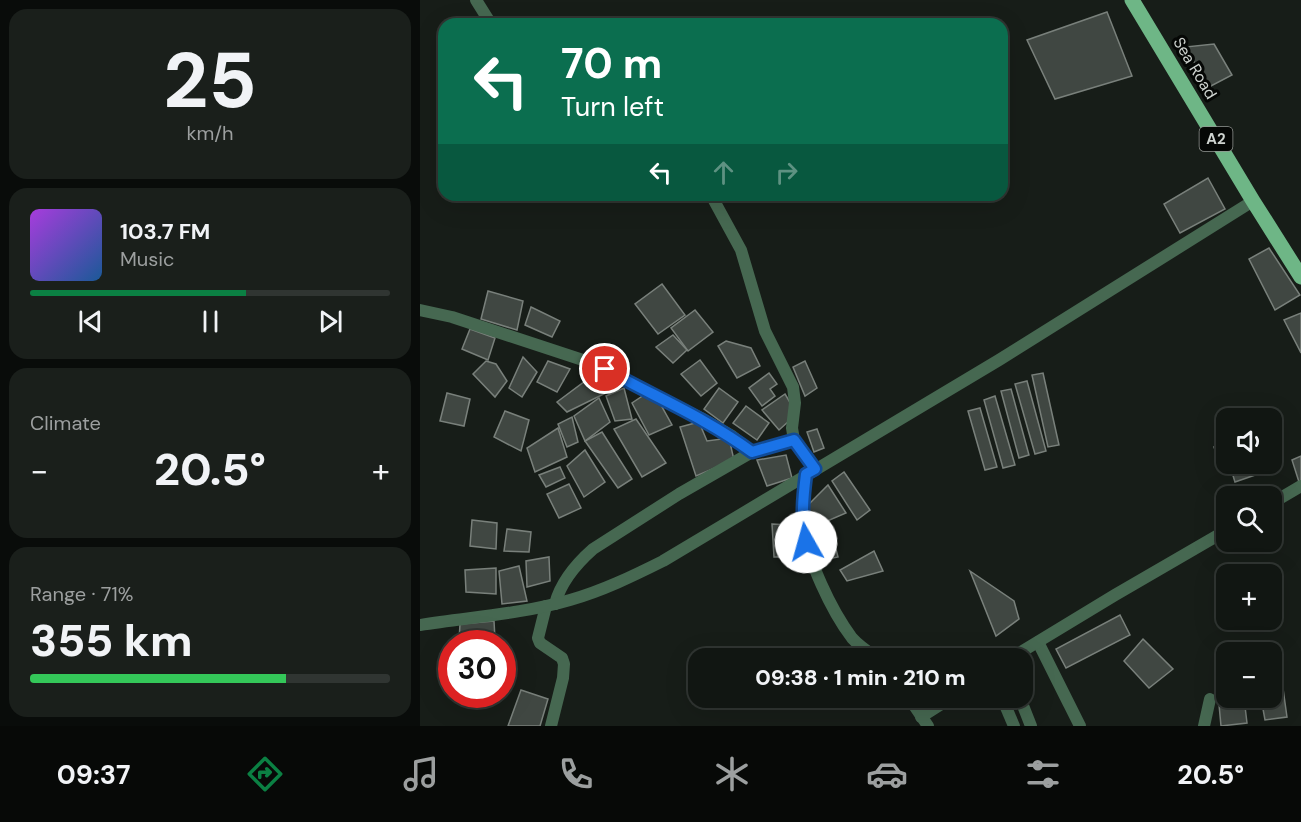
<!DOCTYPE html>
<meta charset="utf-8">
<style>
body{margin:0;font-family:"DM Sans",sans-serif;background:#1a1f1b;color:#f1f3f6;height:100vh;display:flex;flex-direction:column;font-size:22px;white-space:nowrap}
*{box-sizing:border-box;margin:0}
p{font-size:20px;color:#9c9f9f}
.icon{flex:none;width:33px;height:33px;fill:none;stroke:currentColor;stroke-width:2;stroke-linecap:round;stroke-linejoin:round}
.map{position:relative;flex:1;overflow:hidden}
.details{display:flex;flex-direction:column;gap:9px;padding:9px;background:#090c0a;width:420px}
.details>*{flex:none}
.guide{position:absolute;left:18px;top:18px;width:570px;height:183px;border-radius:18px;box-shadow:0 6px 24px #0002,0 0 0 2px #303532;background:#0b6e4f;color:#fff;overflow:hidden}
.tools{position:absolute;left:796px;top:408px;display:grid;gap:12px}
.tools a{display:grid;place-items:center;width:66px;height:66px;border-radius:12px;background:#111612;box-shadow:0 6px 24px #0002,0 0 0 2px #303532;font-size:30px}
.speed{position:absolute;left:18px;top:630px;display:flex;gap:12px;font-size:30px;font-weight:700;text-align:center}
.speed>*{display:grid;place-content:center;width:78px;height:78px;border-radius:50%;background:#111612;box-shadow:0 6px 24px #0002,0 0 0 2px #303532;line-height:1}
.speed .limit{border:9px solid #d22;background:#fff;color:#111}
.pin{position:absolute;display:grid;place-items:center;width:51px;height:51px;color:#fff;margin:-26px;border:3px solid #fff;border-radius:50%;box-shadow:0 2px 6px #0007}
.me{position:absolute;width:66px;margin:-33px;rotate:353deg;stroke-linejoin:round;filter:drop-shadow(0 0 4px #0008)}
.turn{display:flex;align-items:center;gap:21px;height:126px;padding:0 24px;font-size:27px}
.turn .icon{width:78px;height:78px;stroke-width:2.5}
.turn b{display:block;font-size:42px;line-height:51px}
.lanes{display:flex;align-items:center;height:57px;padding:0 24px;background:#0003;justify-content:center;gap:30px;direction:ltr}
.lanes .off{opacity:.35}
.big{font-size:45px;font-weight:800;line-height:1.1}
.details .widget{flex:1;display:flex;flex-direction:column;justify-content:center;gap:9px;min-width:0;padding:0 21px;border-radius:18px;background:#1a1f1b}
.details .dial{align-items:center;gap:0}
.dial b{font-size:78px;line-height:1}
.song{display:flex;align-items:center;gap:18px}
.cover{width:72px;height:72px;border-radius:9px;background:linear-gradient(135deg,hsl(280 70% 55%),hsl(210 70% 35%))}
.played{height:6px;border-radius:3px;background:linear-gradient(90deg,#0b8043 60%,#303532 60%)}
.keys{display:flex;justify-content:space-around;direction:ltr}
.heat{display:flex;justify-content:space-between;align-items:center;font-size:33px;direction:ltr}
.charge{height:9px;border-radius:4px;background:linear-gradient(90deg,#34c759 71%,#303532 0)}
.trip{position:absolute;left:268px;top:648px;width:345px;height:60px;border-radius:18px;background:#111612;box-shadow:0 6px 24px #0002,0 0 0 2px #303532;font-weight:800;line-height:60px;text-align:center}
.tabs{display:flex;height:96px;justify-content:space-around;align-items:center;background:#070907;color:#9c9f9f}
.tabs .icon{width:42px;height:42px}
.tabs .current{color:#0b8043}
.tabs b{font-size:27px;color:#f1f3f6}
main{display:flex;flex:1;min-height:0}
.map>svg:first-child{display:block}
.building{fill:#404742;stroke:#79807b;stroke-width:1.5}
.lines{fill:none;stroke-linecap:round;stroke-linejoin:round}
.minor{stroke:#466851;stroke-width:12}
.major{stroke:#6eb686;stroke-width:15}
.route-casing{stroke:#114b97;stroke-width:15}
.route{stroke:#1a73e8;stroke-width:10}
.labels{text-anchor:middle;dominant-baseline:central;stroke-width:6;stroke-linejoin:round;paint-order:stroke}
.shield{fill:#050705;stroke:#929692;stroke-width:1.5}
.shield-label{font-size:15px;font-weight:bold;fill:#ced3cf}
.street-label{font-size:16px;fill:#ced3cf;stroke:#050705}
</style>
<main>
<section class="details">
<div class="widget dial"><b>25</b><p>km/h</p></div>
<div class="widget">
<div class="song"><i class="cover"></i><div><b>103.7 FM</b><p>Music</p></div></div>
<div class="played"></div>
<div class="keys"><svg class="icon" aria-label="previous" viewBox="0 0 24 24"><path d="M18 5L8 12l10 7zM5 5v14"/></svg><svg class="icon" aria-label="pause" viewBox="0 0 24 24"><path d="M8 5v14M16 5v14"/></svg><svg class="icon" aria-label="next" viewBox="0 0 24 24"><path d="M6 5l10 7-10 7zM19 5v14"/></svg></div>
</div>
<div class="widget"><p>Climate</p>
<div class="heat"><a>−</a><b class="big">20.5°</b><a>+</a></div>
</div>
<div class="widget"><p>Range · 71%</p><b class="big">355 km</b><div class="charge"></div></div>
</section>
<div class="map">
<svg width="881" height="726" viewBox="0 0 881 726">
<rect width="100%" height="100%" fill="#171d18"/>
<!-- building -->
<g class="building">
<path d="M687,12L712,76L635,99L607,40Z"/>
<path d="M794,44L812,75L789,87L765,47Z"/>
<path d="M788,178L805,209L760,233L744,204Z"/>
<path d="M849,248L880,295L855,310L829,259Z"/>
<path d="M242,284L265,315L238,334L215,304Z"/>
<path d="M68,291L103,301L97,330L61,319Z"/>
<path d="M111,307L140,321L132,337L105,325Z"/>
<path d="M275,310L293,332L268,351L251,328Z"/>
<path d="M881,313V353L864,320Z"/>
<path d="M50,329L75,338L68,360L42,349Z"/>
<path d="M253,335L267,350L253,363L236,347Z"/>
<path d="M306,341L331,348L340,366L317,378L298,346Z"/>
<path d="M103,357L117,372L102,397L89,388Z"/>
<path d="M280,360L297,383L281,396L261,374Z"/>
<path d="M66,361L76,364L87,381L75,397L53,374Z"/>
<path d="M128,361L150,369L137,392L117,382Z"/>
<path d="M385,361L397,388L385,396L373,367Z"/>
<path d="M168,367L195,382L192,390L147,412L137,402L165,381Z"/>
<path d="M349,373L357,384L350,389L355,396L342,406L329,388Z"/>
<path d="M623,373L639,445L628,447L612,375Z"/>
<path d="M607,381L626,451L615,454L595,384Z"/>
<path d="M204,388L212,419L195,421L186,396Z"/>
<path d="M299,388L318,402L303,423L284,409Z"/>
<path d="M591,389L609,455L599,458L581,391Z"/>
<path d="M27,393L50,399L44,426L20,421Z"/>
<path d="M365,394L371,404L369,421L359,430L342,410Z"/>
<path d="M224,395L237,398L252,425L229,435L212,403Z"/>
<path d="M575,396L595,465L583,468L564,400Z"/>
<path d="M179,398L190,422L165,441L154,416Z"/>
<path d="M326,406L349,423L337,440L313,423Z"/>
<path d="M560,408L577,467L565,470L548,411Z"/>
<path d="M85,411L109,420L101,451L74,437Z"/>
<path d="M152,417L158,442L147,447L138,424Z"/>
<path d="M216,419L246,463L222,477L194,429Z"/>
<path d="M279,422L287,441L309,438L314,460L276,476L260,427Z"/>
<path d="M138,428L147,457L115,472L107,448Z"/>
<path d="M397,429L404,448L394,452L387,432Z"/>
<path d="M182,432L212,479L198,488L165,441Z"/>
<path d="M807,442V464H837L841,473L815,482L811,469L803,472L794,447Z"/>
<path d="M165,450L185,482L164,497L147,466Z"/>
<path d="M366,455L372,478L347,486L337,460Z"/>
<path d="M881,456V481L879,482L872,460Z"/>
<path d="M140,467L145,478L126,487L119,475Z"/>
<path d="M424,472L450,510L437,520L412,481Z"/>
<path d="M149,484L161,508L139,518L127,494Z"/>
<path d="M408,485L426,513L398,525L387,506Z"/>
<path d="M52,520L77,523L76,549L50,546Z"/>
<path d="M352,524L371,525L372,557H354Z"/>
<path d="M87,529L111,532L109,552L84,551Z"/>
<path d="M411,530L418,557L398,561L388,536Z"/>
<path d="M454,551L463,571L427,581L420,570Z"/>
<path d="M129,557L130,581L107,587L106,561Z"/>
<path d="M99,566L107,601L82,604L79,571Z"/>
<path d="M76,568V594L46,592L45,570Z"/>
<path d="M550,571L594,601L599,619L576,636Z"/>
<path d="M700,615L710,635L646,668L636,649Z"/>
<path d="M74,621L75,639L39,642L40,624Z"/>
<path d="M723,639L753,669L729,688L704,661Z"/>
<path d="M861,674L867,717L845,720L841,698H852V675Z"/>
<path d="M807,682V698H824L827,723L801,726L797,683Z"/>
<path d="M101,690L128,699L120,726H88Z"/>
</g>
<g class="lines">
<!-- minor -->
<g class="minor">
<path d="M56,0L71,24"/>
<path d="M291,195L321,250L345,331L373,387L375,403L372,428L374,440L395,469"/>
<path d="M0,310L32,317L175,364L281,418L312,436L332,452L374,440"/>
<path d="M386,474C384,491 381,508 383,525C387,559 411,610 432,638C439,646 448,652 457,658"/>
<path d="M852,503L881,486"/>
<path d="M135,604C141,581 156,564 173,549L259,494L332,452"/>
<path d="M126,606L118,638L120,643L142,658L144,664L143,678L131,726"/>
<path d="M0,625C50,617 102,614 150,600C182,591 213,576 243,561L579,360L833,201"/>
<path d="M618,642L660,726"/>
<path d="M591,658L695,595L807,530"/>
<path d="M489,698L508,726"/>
<path d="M582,698L594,726"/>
<path d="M600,698L611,726"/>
<path d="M501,717L531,698"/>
<path d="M784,726L790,699"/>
</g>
<!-- major -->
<path class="major" d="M712,0L833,201L881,277"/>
</g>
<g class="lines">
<!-- route casing -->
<g class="route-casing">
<path id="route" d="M185,369C235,397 286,418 332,452L374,440L395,469L386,474C383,498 381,519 386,542"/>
</g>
<!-- route -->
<use href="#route" class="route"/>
</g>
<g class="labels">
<!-- shield labels -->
<rect class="shield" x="779.5" y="127" width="33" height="24" rx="4.5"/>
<g class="shield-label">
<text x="796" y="139">A2</text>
</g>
<!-- street labels -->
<g class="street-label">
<text transform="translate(775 68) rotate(59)">Sea Road</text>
</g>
</g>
</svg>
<div class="tools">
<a><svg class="icon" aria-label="sound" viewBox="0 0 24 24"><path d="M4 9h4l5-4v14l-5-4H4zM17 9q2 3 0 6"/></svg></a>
<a><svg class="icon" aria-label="search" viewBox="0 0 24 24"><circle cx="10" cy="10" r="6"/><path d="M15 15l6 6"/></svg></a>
<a>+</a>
<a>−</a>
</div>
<div class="speed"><div class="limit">30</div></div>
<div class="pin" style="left:185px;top:369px;background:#d93025"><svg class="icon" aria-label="arrive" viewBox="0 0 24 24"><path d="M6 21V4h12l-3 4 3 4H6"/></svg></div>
<svg class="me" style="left:386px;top:542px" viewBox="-20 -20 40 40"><circle r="19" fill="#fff"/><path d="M0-13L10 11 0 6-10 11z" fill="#1a73e8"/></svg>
<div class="trip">09:38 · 1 min · 210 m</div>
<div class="guide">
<div class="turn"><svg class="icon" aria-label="left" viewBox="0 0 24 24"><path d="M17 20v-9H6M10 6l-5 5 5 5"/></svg><div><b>70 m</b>Turn left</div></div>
<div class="lanes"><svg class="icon" aria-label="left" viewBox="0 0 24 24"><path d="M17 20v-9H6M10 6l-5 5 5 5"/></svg><svg class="icon off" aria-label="ahead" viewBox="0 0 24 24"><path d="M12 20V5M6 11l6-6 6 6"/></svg><svg class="icon off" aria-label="right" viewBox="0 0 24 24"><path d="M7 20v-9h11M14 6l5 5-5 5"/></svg></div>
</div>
</div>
</main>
<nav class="tabs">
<b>09:37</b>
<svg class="icon current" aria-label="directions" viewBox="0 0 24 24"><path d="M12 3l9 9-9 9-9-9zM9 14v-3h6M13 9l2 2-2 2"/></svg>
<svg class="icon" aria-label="music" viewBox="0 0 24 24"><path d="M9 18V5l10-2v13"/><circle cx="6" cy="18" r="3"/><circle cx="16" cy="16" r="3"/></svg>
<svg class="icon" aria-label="phone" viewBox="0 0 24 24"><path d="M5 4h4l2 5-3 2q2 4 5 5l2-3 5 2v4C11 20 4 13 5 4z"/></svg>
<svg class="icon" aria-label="climate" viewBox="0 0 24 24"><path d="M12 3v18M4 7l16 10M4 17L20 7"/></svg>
<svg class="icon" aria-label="car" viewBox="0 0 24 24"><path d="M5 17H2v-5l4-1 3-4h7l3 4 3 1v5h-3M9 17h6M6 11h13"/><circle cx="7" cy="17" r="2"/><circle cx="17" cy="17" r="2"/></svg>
<svg class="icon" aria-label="filters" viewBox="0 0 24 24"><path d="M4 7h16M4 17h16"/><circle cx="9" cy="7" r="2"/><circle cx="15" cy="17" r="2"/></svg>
<b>20.5°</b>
</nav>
